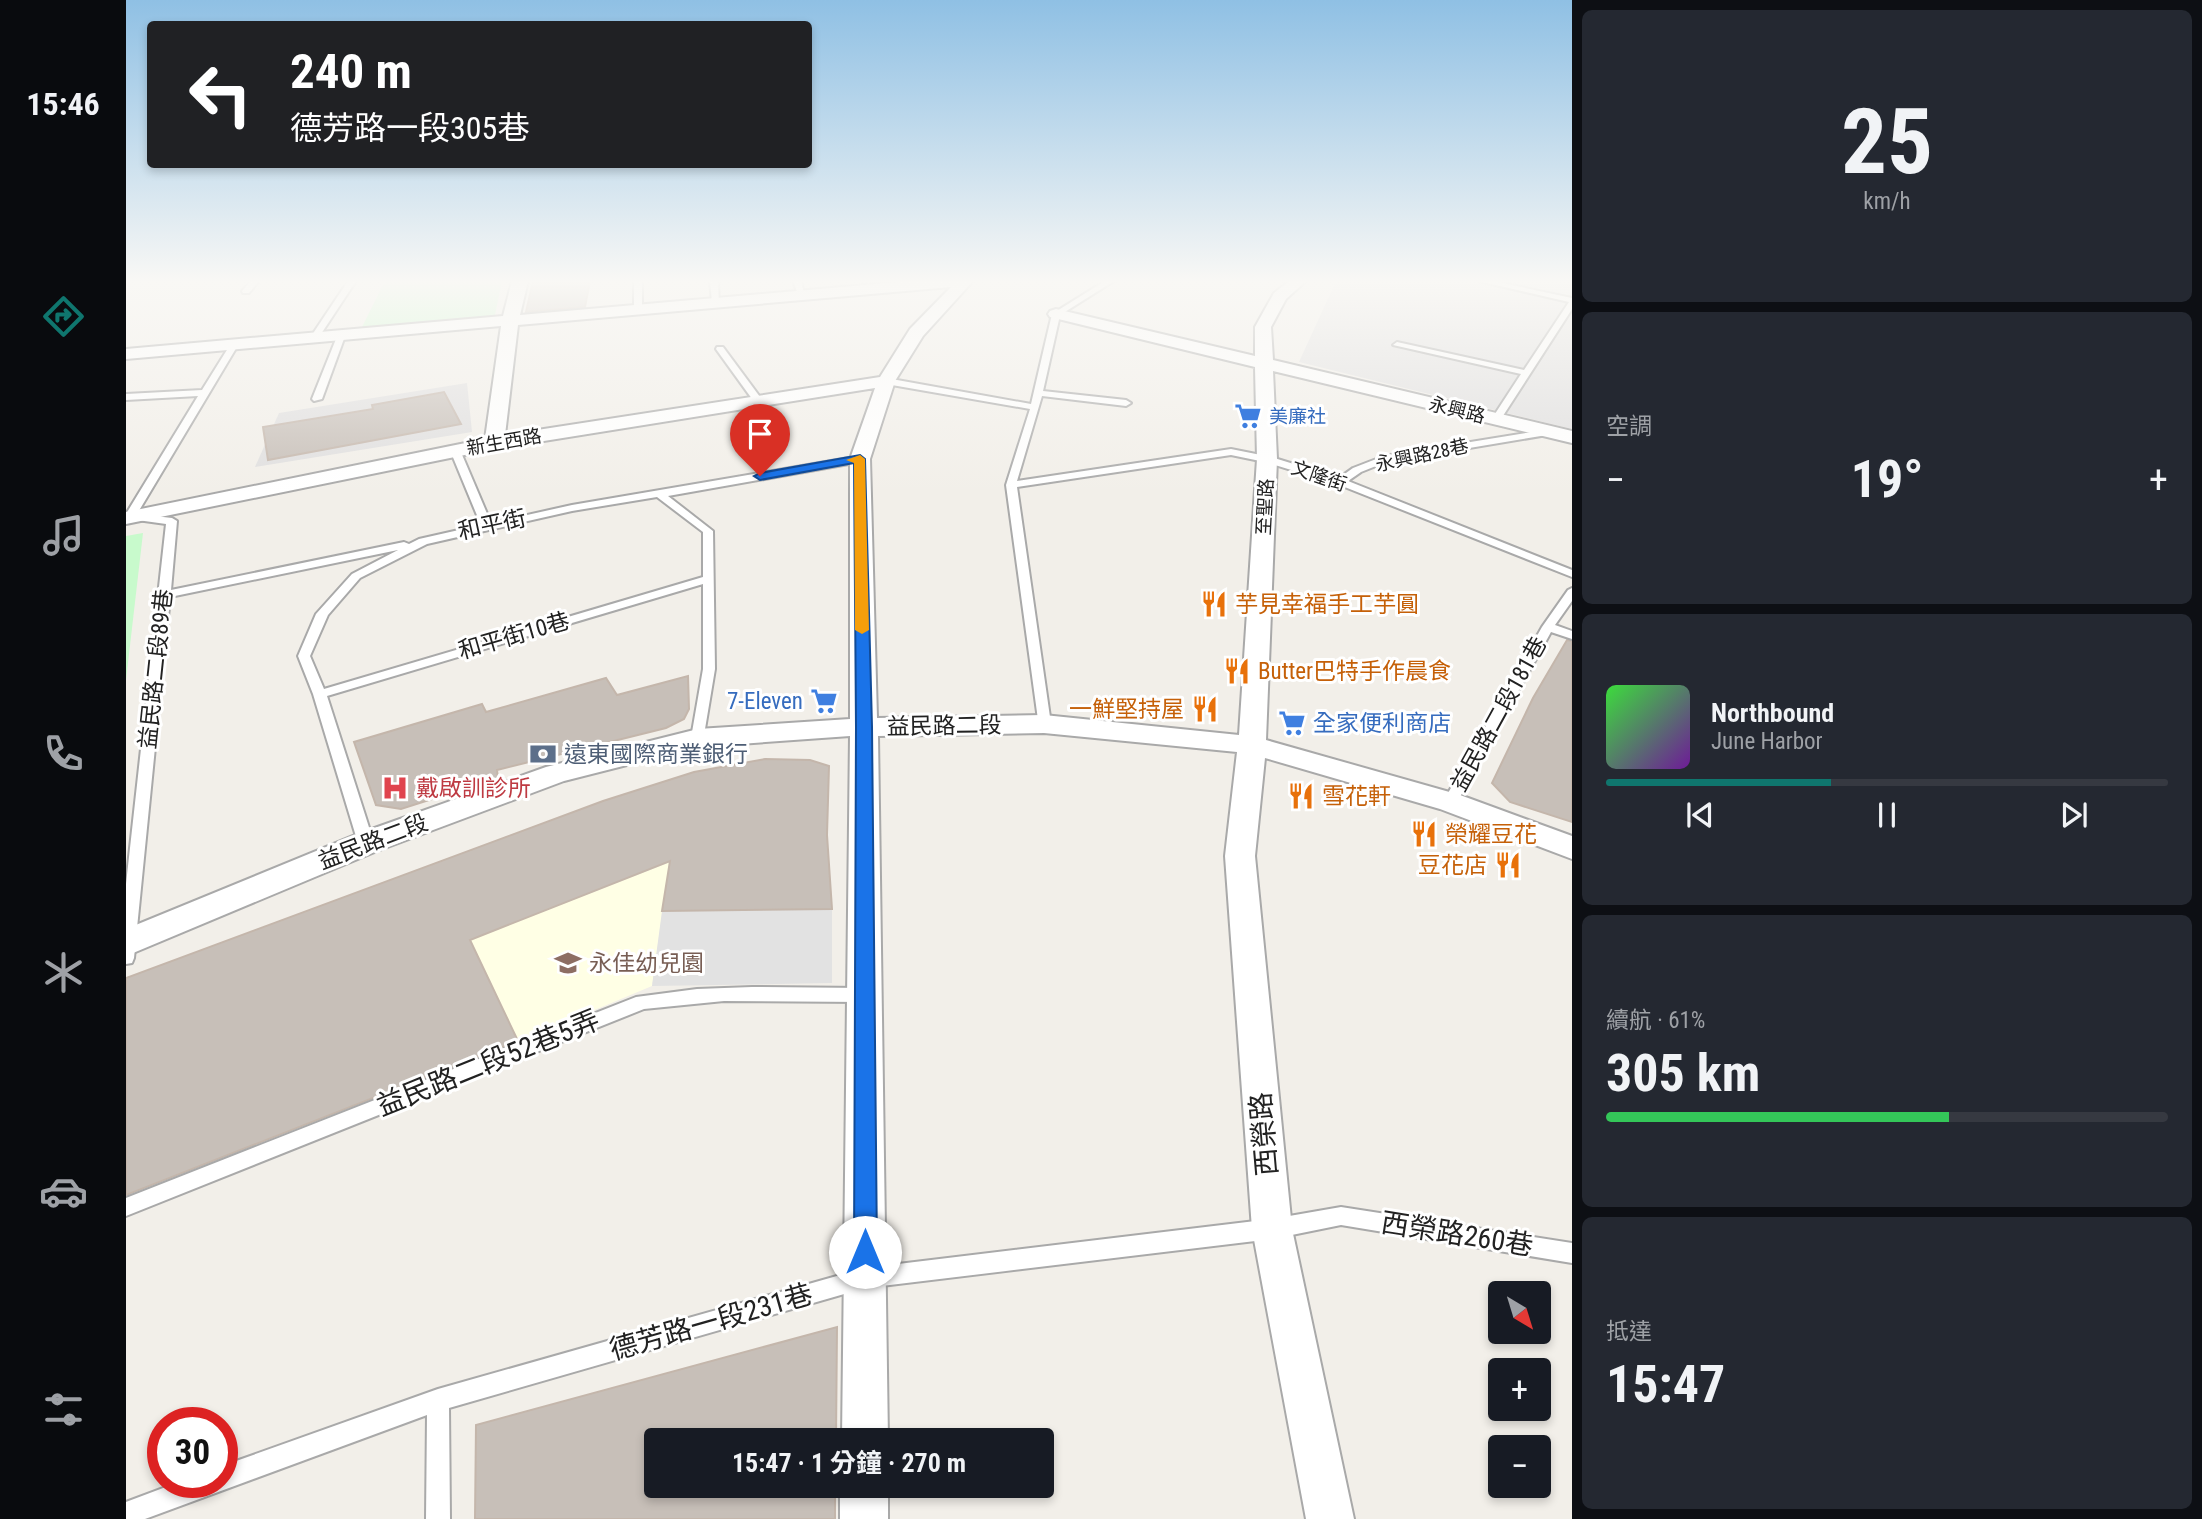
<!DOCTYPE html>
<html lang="zh-TW">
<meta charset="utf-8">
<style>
body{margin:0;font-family:"Roboto Condensed","Noto Sans TC",sans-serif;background:#242831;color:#f1f3f6;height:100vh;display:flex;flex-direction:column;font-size:26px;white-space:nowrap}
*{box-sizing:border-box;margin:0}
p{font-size:23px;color:#9ea1a6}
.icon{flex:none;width:38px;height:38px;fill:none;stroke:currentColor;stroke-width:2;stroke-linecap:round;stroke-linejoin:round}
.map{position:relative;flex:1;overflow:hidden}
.details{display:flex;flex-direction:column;gap:10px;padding:10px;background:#0d0f14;width:630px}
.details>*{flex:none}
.banner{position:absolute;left:21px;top:21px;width:665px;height:147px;border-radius:7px;box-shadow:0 4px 10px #0003;background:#202124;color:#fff;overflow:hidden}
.needle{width:46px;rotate:142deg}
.tools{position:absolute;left:1362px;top:1281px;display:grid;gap:14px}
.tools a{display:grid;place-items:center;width:63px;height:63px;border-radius:7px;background:#171b24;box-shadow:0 4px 10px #0003;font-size:35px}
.speed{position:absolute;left:21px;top:1407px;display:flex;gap:14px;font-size:35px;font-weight:700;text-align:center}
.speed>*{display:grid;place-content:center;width:91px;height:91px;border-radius:50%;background:#171b24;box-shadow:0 4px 10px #0003;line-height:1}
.speed .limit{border:10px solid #d22;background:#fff;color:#111}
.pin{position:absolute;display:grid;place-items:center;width:60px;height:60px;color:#fff;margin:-72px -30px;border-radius:50% 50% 50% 0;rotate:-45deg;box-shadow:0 0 7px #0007}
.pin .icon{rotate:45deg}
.me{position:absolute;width:77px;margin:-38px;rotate:0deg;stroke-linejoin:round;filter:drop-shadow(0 0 5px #0008)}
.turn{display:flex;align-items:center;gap:24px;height:147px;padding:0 28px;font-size:32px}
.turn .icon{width:91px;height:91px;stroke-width:2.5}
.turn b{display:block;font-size:49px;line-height:60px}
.big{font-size:52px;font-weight:700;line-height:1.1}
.details .card{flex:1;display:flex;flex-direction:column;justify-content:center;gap:10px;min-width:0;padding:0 24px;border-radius:10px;background:#242831}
.details .dial{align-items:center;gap:0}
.dial b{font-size:91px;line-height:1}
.song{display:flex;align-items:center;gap:21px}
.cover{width:84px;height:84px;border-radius:10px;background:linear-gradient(135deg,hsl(120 70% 55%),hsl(280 70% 35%))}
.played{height:7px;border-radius:4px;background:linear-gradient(90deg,#0f766e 40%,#363941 40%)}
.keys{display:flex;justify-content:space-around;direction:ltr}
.heat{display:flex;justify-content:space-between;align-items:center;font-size:38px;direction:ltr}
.charge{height:10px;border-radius:5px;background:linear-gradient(90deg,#34c759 61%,#363941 0)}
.trip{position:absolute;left:518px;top:1428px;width:410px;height:70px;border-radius:7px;background:#171b24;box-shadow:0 4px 10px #0003;font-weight:700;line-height:70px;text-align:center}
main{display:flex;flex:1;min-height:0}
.tabs{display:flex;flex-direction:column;width:126px;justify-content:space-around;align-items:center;background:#090b0e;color:#9ea1a6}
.tabs .icon{width:49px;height:49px}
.tabs .current{color:#0f766e}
.tabs b{font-size:32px;color:#f1f3f6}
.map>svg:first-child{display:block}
.residential{fill:#e0dfdf}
.education{fill:#ffffe5}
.park{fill:#c8facc}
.parking{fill:#e2e2e2}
.building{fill:#c7bfb8;stroke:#c4b6ab;stroke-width:2}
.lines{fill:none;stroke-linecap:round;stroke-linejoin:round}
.lane-casing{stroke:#a9a9a9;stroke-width:4}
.street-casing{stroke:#a9a9a9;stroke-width:4}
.lane{fill:#fff;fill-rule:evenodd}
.street{fill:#fff;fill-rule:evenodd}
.route{fill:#1a73e8;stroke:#114b97;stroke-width:2}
.slow{fill:#f59e0b}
.labels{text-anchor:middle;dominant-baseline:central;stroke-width:6;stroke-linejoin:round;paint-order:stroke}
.far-street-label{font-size:19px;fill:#222;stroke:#fff}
.far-shop-label{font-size:19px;fill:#366cbe;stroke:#fff;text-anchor:start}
.street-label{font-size:23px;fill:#222;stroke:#fff}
.food-label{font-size:23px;fill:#c56008;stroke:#fff;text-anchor:start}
.shop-label{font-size:23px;fill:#366cbe;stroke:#fff;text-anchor:end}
.service-label{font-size:23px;fill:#4e5e75;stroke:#fff;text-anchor:start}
.health-label{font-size:23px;fill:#be3a42;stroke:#fff;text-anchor:start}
.education-label{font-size:23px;fill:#785e54;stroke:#fff;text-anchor:start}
.near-street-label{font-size:28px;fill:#222;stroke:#fff}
</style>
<main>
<nav class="tabs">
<b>15:46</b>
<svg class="icon current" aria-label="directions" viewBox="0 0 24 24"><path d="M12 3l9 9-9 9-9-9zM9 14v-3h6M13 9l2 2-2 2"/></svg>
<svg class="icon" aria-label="music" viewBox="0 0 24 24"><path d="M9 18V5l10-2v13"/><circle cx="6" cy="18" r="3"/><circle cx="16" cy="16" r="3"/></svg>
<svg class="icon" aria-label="phone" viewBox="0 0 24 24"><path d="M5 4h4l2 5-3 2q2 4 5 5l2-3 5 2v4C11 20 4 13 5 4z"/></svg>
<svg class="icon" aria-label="climate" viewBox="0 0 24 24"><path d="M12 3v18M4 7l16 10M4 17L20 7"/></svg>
<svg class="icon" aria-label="car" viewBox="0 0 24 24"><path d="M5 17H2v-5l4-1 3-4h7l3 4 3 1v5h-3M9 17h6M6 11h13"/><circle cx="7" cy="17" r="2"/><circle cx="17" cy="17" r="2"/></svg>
<svg class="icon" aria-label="filters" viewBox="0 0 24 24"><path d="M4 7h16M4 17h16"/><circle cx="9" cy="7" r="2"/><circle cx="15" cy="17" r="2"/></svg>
</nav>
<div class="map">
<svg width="1446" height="1519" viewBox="0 0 1446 1519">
<rect width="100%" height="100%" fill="#f2efe9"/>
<!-- residential -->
<g class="residential">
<path d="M1210,281H1446V429L1173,362Z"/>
<path d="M341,383L346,432L129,467L153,413Z"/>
</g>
<!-- education -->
<path class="education" d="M544,862L526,986L392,1042L344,940Z"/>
<!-- park -->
<g class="park">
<path d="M259,281H376L369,315L365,317L235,329Z"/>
<path d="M17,533L0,680V536Z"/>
</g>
<!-- parking -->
<path class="parking" d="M706,909V983L526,986L536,911Z"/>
<!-- building -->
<g class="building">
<path d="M407,281H464L459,307L400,312Z"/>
<path d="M318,392L335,424L142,460L137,427L247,409L246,405Z"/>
<path d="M1441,640L1446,641V822L1384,802L1366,783L1407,698Z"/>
<path d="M562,676L563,709L558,719L540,728L371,770L372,778L275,809L250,805L228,742L356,704L360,712L480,678L491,695Z"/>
<path d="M639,759L684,760L703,766L701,835L706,909L536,911L544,861L344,940L392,1041L0,1195V978L477,801L568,772Z"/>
<path d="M711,1327L710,1440H530V1486H709V1519H349L350,1425Z"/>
</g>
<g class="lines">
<!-- lane casing -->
<g class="lane-casing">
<g id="lane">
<path d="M125,281H133L123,293H117L116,291Z"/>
<path d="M222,281H230L191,340H185L184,338Z"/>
<path d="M508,281H516V310L512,312L508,310Z"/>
<path d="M584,281H592L593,304L586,302Z"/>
<path d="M667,281H675L679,297H673Z"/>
<path d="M979,281H988L934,315L917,391L1000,400L1005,403L1000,406L916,396L891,481L1105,449L1145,457L1213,478L1227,468L1258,456L1424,429L1429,432L1427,434L1260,462L1235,472L1222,481L1446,570V577L1211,484L1139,462L1105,455L891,487L925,724L923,727H913L880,485L904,409L760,384L756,381L760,378L905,404L926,314Z"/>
<path d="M1352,281H1367L1446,298V309L1373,422L1370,423L1365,420L1395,374L1267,345L1271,342L1398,370L1443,302Z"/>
<path d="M212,334L219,336L196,399L188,401L186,399Z"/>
<path d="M108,342L112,345L11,514L46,518L51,521L45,590L278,542L283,544L293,539L355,525L324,450L329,447L334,450L365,523L446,505L734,456L739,459L734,462L542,496L587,531L589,669L577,741H567L565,738L577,669V584L201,696L248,843L245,847H235L232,843L187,694L172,656L190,614L226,574L272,550L44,597L8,958L6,963L0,964V884L40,524L4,519L0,518V514L72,396L0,400V394L76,390L104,345ZM531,497L577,532V577L198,689L184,656L202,615L234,578L301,544L446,511Z"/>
<path d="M591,347H597L637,401L635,403H629L590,349Z"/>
<path d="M1446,588V601L1429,625L1446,631V639L1425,632L1329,806H1319L1317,802L1416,627L1442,590Z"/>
<path d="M626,987L737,988L743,990L746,995L743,1000L737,1002L598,1001L518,1009L0,1216V1198L510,997L571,989Z"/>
<path d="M1215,1207L1446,1243V1263L1215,1225L1146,1239L739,1288L323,1408L324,1519H300L301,1415L19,1519H0V1502L53,1482H96V1466L312,1389L739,1268L1146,1219Z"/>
</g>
</g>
<!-- street casing -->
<g class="street-casing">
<g id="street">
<path d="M386,281H402L394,315L784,281H847L797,336L769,381L744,459L751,718L918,715L1113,735L1131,459L1129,367L924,317L922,314L924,311L930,309L1129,356V327L1148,293L1163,281H1180L1160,299L1145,327L1147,360L1446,431V443L1147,371L1151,459L1140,740L1334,795L1446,836V859L1314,809L1139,758L1129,856L1166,1229L1228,1519H1180L1126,1229L1099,856L1111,752L918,733L752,736L762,1440H716L724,736L572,747L438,781L251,851L0,956V929L229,835L420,767L572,729L724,719V459L749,388L368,449L0,524V512L359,439L375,326L0,359V349L377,316ZM825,287L784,329L754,377L379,435L392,325Z"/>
<rect x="714" y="1486" width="48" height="33"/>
</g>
</g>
<!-- lane -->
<use href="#lane" class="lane"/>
<!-- street -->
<use href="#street" class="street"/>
</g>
<!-- sky -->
<linearGradient id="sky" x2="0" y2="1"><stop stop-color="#8fc0e4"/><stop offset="0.57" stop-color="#f9f8f5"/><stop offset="1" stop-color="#f9f8f5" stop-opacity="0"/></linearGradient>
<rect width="1446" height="494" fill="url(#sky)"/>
<!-- route -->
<path class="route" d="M734,455L739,459L746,727L751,1252L747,1260L739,1263L731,1260L728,1252L730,727L728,463L634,480L628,476L634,473Z"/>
<!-- slow -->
<path class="slow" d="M734,455L739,459L743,630L736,634L729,630L728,463L720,460Z"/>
<!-- icons -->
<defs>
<g id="supermarket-bare" transform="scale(2.1)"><path d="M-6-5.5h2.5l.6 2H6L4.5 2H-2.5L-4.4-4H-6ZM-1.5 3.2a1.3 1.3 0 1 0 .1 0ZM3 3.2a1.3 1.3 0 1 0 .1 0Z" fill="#3f7fe0" stroke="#fff" stroke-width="2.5" paint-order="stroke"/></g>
<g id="restaurant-bare" transform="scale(2.1)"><path d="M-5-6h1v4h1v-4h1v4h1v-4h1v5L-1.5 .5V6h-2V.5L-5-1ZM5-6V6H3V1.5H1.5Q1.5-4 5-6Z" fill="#e8710a" stroke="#fff" stroke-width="2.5" paint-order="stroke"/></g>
<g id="bank-bare" transform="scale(2.1)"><path d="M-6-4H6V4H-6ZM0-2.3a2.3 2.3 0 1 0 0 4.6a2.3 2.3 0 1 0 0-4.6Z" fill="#5c6f8a" stroke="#fff" stroke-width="2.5" paint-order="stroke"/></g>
<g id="hospital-bare" transform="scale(2.1)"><path d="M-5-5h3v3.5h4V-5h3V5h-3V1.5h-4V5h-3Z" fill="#e0444e" stroke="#fff" stroke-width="2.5" paint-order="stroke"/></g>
<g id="school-bare" transform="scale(2.1)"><path d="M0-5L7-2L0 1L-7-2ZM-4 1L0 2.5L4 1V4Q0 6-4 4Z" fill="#8d6e63" stroke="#fff" stroke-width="2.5" paint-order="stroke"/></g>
</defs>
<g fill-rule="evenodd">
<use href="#supermarket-bare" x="1122" y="416"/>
<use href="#restaurant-bare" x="1088" y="604"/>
<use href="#restaurant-bare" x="1111" y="671"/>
<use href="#supermarket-bare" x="698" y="701"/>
<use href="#restaurant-bare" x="1079" y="709"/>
<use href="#supermarket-bare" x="1166" y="723"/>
<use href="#bank-bare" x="417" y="754"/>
<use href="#hospital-bare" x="269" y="788"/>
<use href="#restaurant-bare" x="1175" y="796"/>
<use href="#restaurant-bare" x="1298" y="834"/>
<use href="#restaurant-bare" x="1382" y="865"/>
<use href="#school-bare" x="442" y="963"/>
</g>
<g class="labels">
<!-- far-street labels -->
<g class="far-street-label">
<text transform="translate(1331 410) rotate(14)">永興路</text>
<text transform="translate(378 442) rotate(-10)">新生西路</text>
<text transform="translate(1296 455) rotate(-12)">永興路28巷</text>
<text transform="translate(1193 476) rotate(19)">文隆街</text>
<text transform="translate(1139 507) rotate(-87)">至聖路</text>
</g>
<!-- far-shop labels -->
<g class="far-shop-label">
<text x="1143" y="416">美廉社</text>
</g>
<!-- street labels -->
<g class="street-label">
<text transform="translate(366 525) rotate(-12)">和平街</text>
<text transform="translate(388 636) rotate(-16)">和平街10巷</text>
<text transform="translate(30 669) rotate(-84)">益民路二段89巷</text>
<text transform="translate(1373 714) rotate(-61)">益民路二段181巷</text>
<text transform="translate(818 726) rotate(-1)">益民路二段</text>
<text transform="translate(247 842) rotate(-21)">益民路二段</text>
</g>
<!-- food labels -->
<g class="food-label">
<text x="1109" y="604">芋見幸福手工芋圓</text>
<text x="1132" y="671">Butter巴特手作晨食</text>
<text x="1058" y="709" text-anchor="end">一鮮堅持屋</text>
<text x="1196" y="796">雪花軒</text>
<text x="1319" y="834">榮耀豆花</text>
<text x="1361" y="865" text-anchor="end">豆花店</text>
</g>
<!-- shop labels -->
<g class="shop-label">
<text x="677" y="701">7-Eleven</text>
<text x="1187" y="723" text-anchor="start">全家便利商店</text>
</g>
<!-- service labels -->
<g class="service-label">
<text x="438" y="754">遠東國際商業銀行</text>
</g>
<!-- health labels -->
<g class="health-label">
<text x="290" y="788">戴啟訓診所</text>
</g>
<!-- education labels -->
<g class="education-label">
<text x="463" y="963">永佳幼兒園</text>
</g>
<!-- near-street labels -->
<g class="near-street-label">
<text transform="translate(362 1063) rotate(-22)">益民路二段52巷5弄</text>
<text transform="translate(1138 1134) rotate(-95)">西榮路</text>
<text transform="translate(1331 1234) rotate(9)">西榮路260巷</text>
<text transform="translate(585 1322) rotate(-16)">德芳路一段231巷</text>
</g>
</g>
</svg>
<div class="tools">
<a><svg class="needle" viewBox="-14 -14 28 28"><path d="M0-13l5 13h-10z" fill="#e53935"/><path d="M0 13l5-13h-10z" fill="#9ea1a6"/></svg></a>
<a>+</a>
<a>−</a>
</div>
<div class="speed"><div class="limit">30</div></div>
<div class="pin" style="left:634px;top:476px;background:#d93025"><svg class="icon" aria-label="arrive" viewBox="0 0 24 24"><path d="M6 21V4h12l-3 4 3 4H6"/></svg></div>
<svg class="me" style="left:739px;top:1252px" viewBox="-20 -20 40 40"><circle r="19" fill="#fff"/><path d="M0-13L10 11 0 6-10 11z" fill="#1a73e8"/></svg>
<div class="trip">15:47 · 1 分鐘 · 270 m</div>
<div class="banner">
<div class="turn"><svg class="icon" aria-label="left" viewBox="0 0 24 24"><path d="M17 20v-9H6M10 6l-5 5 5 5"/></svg><div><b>240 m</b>德芳路一段305巷</div></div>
</div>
</div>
<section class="details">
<div class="card dial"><b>25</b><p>km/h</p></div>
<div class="card"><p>空調</p>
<div class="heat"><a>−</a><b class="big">19°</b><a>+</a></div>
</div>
<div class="card">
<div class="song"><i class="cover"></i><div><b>Northbound</b><p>June Harbor</p></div></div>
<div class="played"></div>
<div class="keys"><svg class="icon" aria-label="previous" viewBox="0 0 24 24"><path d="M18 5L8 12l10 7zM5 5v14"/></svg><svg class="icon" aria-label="pause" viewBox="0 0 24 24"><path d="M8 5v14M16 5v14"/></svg><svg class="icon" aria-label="next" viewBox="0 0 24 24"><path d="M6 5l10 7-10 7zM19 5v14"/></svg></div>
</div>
<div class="card"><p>續航 · 61%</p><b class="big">305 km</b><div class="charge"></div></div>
<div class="card"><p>抵達</p><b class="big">15:47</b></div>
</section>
</main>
